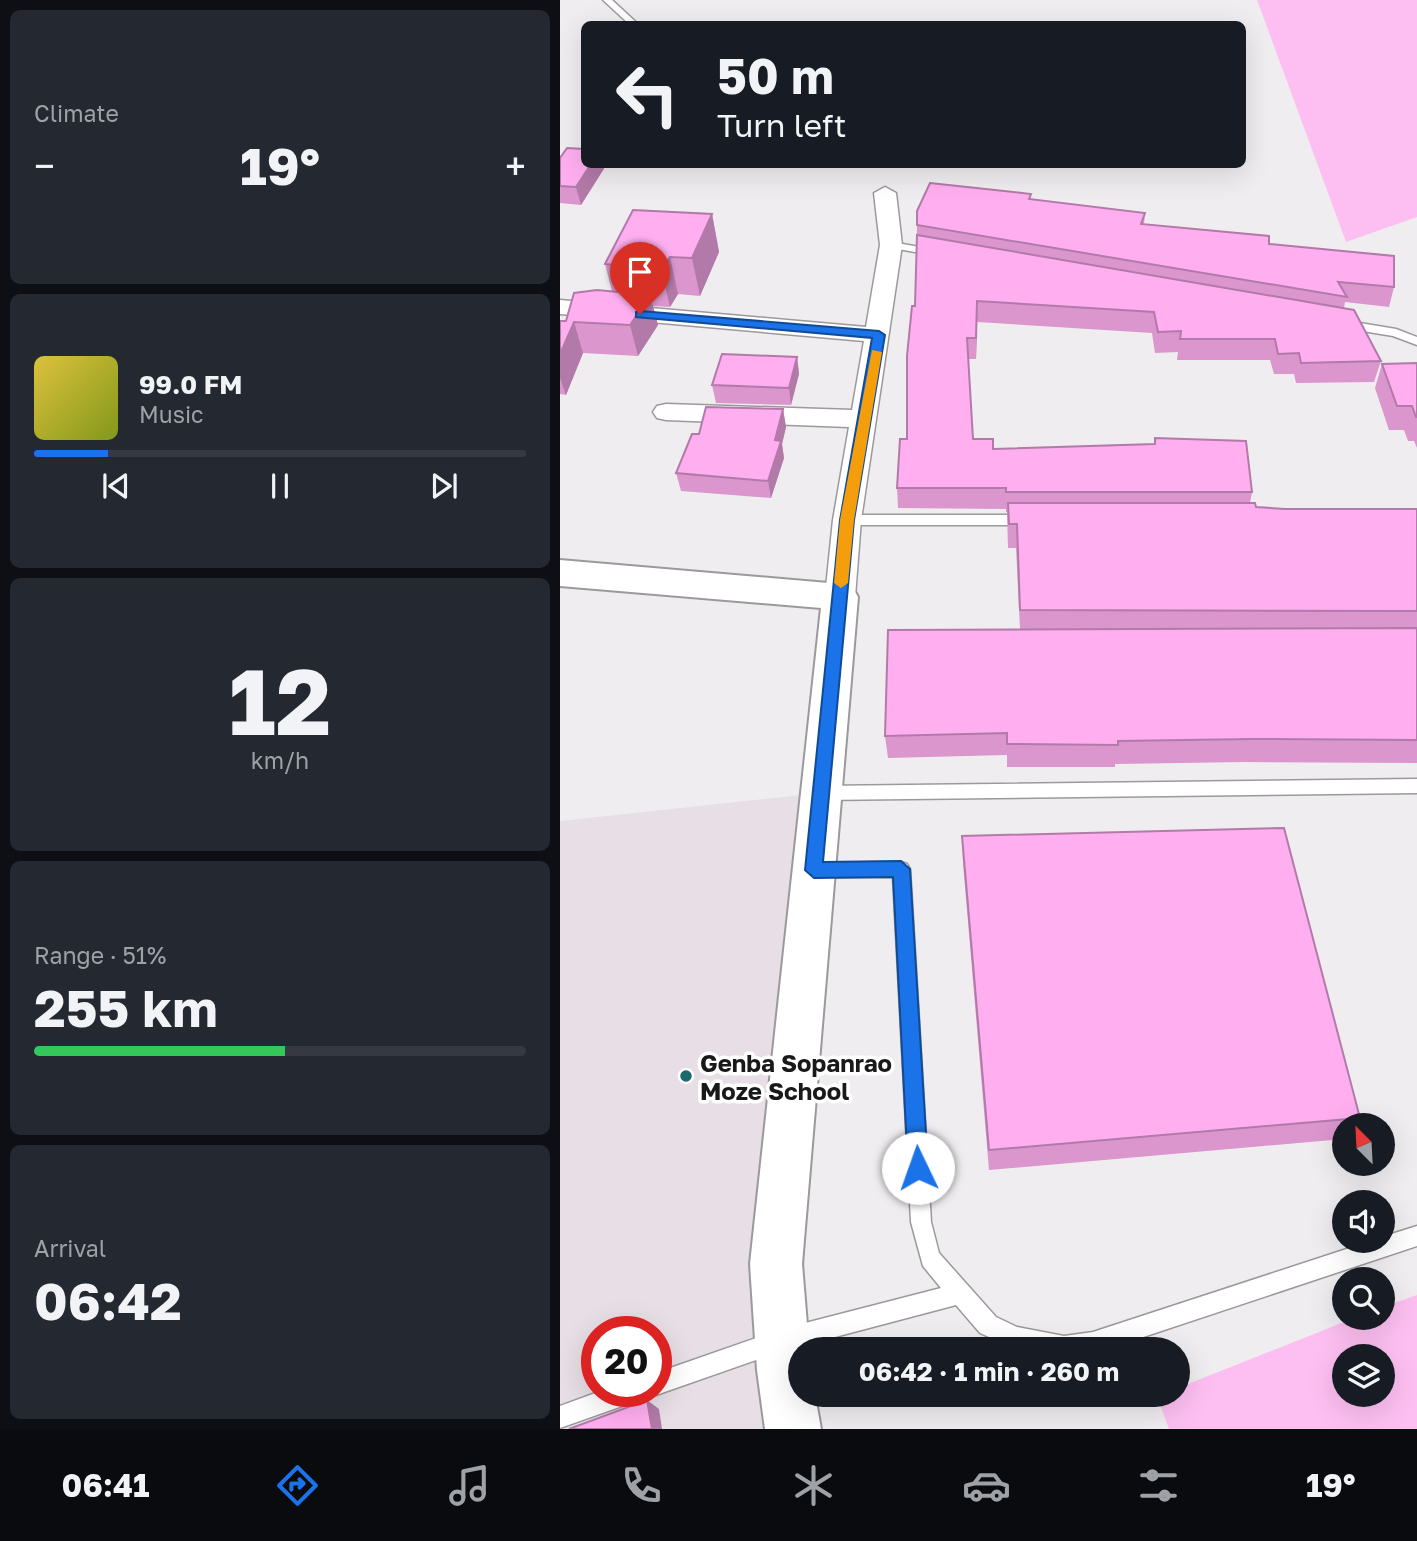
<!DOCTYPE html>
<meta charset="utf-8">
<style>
body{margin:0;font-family:"Golos Text",sans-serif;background:#242831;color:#f1f3f6;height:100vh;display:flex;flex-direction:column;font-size:26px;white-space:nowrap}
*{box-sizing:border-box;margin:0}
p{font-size:23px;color:#9ea1a6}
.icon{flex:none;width:38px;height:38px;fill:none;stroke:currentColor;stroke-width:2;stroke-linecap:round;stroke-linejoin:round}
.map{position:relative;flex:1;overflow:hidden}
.side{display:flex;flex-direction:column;gap:10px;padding:10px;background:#0d0f14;width:560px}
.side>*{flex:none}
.top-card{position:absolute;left:21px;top:21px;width:665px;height:147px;border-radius:10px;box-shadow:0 7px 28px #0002;background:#171b24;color:#f1f3f6;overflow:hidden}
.needle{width:46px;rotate:336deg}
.fabs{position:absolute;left:772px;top:1113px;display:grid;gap:14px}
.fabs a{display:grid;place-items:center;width:63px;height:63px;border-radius:50%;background:#171b24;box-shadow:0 7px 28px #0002;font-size:35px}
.speed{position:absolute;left:21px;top:1316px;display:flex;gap:14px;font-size:35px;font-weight:700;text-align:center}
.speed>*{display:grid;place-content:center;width:91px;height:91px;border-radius:50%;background:#171b24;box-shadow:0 7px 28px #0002;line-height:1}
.speed .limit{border:10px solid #d22;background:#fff;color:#111}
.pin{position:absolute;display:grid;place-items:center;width:60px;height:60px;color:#fff;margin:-72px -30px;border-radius:50% 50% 50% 0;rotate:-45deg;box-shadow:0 0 7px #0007}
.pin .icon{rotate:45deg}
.me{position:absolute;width:77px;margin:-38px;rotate:357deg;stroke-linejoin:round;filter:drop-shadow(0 0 5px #0008)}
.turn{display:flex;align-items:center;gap:24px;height:147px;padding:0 21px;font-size:32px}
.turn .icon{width:91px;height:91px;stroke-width:2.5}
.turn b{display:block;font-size:49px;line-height:60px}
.big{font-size:52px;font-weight:700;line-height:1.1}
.side .widget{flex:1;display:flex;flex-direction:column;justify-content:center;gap:10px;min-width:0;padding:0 24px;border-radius:10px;background:#242831}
.side .dial{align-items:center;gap:0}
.dial b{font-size:91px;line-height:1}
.song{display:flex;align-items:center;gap:21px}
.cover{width:84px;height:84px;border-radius:10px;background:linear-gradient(135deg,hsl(50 70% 55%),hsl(70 70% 35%))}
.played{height:7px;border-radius:4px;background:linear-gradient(90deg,#1a73e8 15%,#363941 15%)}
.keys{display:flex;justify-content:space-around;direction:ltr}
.heat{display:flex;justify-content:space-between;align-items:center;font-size:38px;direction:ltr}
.charge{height:10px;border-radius:5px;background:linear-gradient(90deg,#34c759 51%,#363941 0)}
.trip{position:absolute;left:228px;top:1337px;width:402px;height:70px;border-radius:35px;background:#171b24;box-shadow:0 7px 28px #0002;font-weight:700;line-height:70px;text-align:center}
.dock{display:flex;height:112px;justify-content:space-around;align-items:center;background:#090b0e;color:#9ea1a6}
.dock .icon{width:49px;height:49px}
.dock .current{color:#1a73e8}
.dock b{font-size:32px;color:#f1f3f6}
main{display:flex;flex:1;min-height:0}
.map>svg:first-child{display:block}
.built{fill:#e8dee6;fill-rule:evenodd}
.green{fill:#fdbff1;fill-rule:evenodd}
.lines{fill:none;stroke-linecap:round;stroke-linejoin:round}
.service-casing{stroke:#9c999c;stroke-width:3}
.minor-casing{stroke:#9c999c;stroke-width:3}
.tertiary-casing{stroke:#9c999c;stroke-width:4}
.service{fill:#fff;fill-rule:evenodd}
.minor{fill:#fff;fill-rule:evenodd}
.tertiary{fill:#fff;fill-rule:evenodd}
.wall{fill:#db96ce}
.shaded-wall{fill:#b27aa8}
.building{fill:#ffaff0;stroke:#b27aa8;stroke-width:2}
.route{fill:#1a73e8;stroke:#114b97;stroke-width:2}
.slow{fill:#f59e0b}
.poi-dot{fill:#1c686f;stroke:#fff;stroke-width:2.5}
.labels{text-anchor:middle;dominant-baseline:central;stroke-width:7;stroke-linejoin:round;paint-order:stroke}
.near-poi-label{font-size:24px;font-weight:bold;fill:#1a191a;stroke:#fff;text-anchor:start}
</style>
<main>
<section class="side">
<div class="widget"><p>Climate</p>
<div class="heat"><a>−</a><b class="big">19°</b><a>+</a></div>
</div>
<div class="widget">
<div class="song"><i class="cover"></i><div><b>99.0 FM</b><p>Music</p></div></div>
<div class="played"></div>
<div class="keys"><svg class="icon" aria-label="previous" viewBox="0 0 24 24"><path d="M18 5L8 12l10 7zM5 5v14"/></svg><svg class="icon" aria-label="pause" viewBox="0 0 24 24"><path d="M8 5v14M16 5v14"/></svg><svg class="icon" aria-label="next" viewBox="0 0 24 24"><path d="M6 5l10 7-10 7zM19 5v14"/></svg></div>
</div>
<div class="widget dial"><b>12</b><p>km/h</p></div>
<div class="widget"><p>Range · 51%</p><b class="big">255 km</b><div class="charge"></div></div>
<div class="widget"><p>Arrival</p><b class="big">06:42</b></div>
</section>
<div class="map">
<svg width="857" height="1429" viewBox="0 0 857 1429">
<rect width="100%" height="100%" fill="#f0edf0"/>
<!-- built -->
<path class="built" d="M261,793L239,1429H0V821ZM37,1332H96V1391H37Z"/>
<!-- green -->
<g class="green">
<path d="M697,0H857V217L786,242Z"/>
<path d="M857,1295V1429H609L597,1396L618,1395V1388L794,1318H822L823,1307ZM784,1356H822V1395H784Z"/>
</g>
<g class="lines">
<!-- service casing -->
<g class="service-casing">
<g id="service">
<path d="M43,0H52L78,24H69Z"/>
<path d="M331,242L377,250L383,253L377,256L327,247L325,245Z"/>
<path d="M782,320L836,329L857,337V345L833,336L778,327V321Z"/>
<path d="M287,515H466L473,520L466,525H287L280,520Z"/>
<path d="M857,779V793L261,800L255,798L253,793L255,788L261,786Z"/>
<path d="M341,862L347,864L350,869L371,1222L379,1253L436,1317L457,1327L504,1336L533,1332L811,1241H822V1237L857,1226V1246L547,1349H456L420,1333L396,1305L222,1351L96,1395L88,1392L96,1391V1373L222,1329L381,1288L363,1266L351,1222L333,877H255L249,875L246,870L249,865L255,863Z"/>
<path d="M41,1391H85L82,1399L0,1428V1406Z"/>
</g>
</g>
<!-- minor casing -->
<g class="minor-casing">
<path id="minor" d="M325,187L336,193L342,245L301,520L295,597L290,605L280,608L270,605L265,597L273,520L289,427L106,420L97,418L93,412L97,406L106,404L292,410L304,341L0,314V300L306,327L320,245L314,193Z"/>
</g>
<!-- tertiary casing -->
<g class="tertiary-casing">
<path id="tertiary" d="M0,560L280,584L293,588L298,597L242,1264L249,1349H240V1395H255L261,1429H205L197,1370L190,1264L261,608L0,586Z"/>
</g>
<!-- service -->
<use href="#service" class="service"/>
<!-- minor -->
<use href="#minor" class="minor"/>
<!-- tertiary -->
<use href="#tertiary" class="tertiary"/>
</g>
<!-- wall -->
<g class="wall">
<path d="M0,158L45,167L21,205L0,203Z"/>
<path d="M471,199L585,213L584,224L709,244L834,287L829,307L785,302L784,308L821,361L814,382L736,383L734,374H714L710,360H617L618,352L595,353L592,333L417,322L416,359H408L413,439L433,449L594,444L595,438L692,492L690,503L696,507L725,509H857V763L686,762L555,764V767H447V755L328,758L325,736L460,629L456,548H448L447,512H446V509L338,508L337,488L347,439L355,306L357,225Z"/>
<path d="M152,214L159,252L140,296L118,294L110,307L93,306L98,325L78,356L23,353L6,395L0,394V321H6L52,291L45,264Z"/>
<path d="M237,357L239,374L231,405L156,403L152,385Z"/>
<path d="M857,363V448L854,441H848L844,430H829L815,388L822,364Z"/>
<path d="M223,409L226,427L222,444L224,458L211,498L121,491L116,473L139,434Z"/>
<path d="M402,836L800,1118L795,1125H784V1139L429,1170L403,863Z"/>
</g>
<!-- shaded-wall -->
<g class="shaded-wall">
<path d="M31,164H44L45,167L21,205L16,187Z"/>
<path d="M152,214L159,252L140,296L132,258Z"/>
<path d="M110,257L118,294L110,307L101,269Z"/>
<path d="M90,295L98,325L78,356L70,325Z"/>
<path d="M417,301V322L416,359V338Z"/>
<path d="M14,322L23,353L6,395L0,378V354Z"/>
<path d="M237,357L239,374L231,405L229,388Z"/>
<path d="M223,409L226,427L222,444L224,458L211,498L208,481L215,440Z"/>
<path d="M87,1400L99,1409L102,1429H92Z"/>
</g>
<!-- building -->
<g class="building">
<path d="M7,148L24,149V164H31L16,187L0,186V158Z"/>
<path d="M370,183L471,194L469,199L585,213L581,224L709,236V244L834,256V287L778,282L787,297L357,225V211Z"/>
<path d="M73,210L152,214L132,258L110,257L101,269L45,264Z"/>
<path d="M357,235L794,310L821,361L741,363L739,353L718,354L715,339H620L621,331L598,332L594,312L417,301L416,338H407L413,439H433V449L595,444V438L686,441L692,492H446V488H337L340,439H347V356L352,306H355Z"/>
<path d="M37,290L90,295L70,325L14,322L0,354V321H6L14,293Z"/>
<path d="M162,354L237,357L229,388L152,385Z"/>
<path d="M857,363V417H856L852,406H837L822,364Z"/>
<path d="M146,407L223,409L215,440L221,441L208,481L116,473L132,434H139Z"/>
<path d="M448,503H695L696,507L725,509H857V611L460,610L457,524H449Z"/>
<path d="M857,628V740L692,739L558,741V745L447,744V733L325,736L328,630Z"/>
<path d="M724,828L800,1118L429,1150L402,836Z"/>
<path d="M87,1400L92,1429H9Z"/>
</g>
<!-- route -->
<path class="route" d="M80,311L319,331L325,335L294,520L263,862L341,861L350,869L368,1168L365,1175L358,1178L351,1175L348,1168L333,877L254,878L245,870L280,520L312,338L76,317V312Z"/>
<!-- slow -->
<path class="slow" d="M312,350L322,352L294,520L288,583L281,588L274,583L280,520Z"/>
<!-- markers -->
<circle class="poi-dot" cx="126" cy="1076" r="7"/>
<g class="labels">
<!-- near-poi labels -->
<g class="near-poi-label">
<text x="140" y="1062">Genba Sopanrao<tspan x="140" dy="28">Moze School</tspan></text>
</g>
</g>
</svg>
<div class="fabs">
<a><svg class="needle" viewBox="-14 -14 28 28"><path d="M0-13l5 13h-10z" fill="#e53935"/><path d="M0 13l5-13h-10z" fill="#9ea1a6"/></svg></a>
<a><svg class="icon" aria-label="sound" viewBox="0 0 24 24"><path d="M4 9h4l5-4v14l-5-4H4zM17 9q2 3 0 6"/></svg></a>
<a><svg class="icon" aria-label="search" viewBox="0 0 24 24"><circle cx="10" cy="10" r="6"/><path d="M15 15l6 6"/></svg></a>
<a><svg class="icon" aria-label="layers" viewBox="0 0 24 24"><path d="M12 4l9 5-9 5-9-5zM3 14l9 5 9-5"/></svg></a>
</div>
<div class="speed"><div class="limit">20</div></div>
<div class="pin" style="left:80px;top:314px;background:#d93025"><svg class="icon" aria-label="arrive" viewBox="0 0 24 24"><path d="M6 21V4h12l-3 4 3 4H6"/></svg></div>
<svg class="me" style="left:358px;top:1168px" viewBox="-20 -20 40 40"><circle r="19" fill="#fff"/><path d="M0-13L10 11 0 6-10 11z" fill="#1a73e8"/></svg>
<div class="trip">06:42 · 1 min · 260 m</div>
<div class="top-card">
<div class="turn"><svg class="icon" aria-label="left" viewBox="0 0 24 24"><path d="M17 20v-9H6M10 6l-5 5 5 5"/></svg><div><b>50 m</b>Turn left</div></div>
</div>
</div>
</main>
<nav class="dock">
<b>06:41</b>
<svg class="icon current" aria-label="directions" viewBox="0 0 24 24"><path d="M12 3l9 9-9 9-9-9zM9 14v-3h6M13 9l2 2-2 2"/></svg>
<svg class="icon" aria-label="music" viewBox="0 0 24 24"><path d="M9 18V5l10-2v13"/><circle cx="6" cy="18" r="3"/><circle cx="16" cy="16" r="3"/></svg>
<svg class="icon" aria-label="phone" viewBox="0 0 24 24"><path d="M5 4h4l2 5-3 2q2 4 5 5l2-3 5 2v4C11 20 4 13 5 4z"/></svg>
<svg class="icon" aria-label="climate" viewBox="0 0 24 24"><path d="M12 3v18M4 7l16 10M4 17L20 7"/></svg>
<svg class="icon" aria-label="car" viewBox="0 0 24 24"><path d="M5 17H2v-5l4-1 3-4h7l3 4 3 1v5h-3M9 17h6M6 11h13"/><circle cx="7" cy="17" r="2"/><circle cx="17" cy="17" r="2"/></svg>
<svg class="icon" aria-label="filters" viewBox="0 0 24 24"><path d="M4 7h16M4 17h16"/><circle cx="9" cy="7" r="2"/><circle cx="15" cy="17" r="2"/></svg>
<b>19°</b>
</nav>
